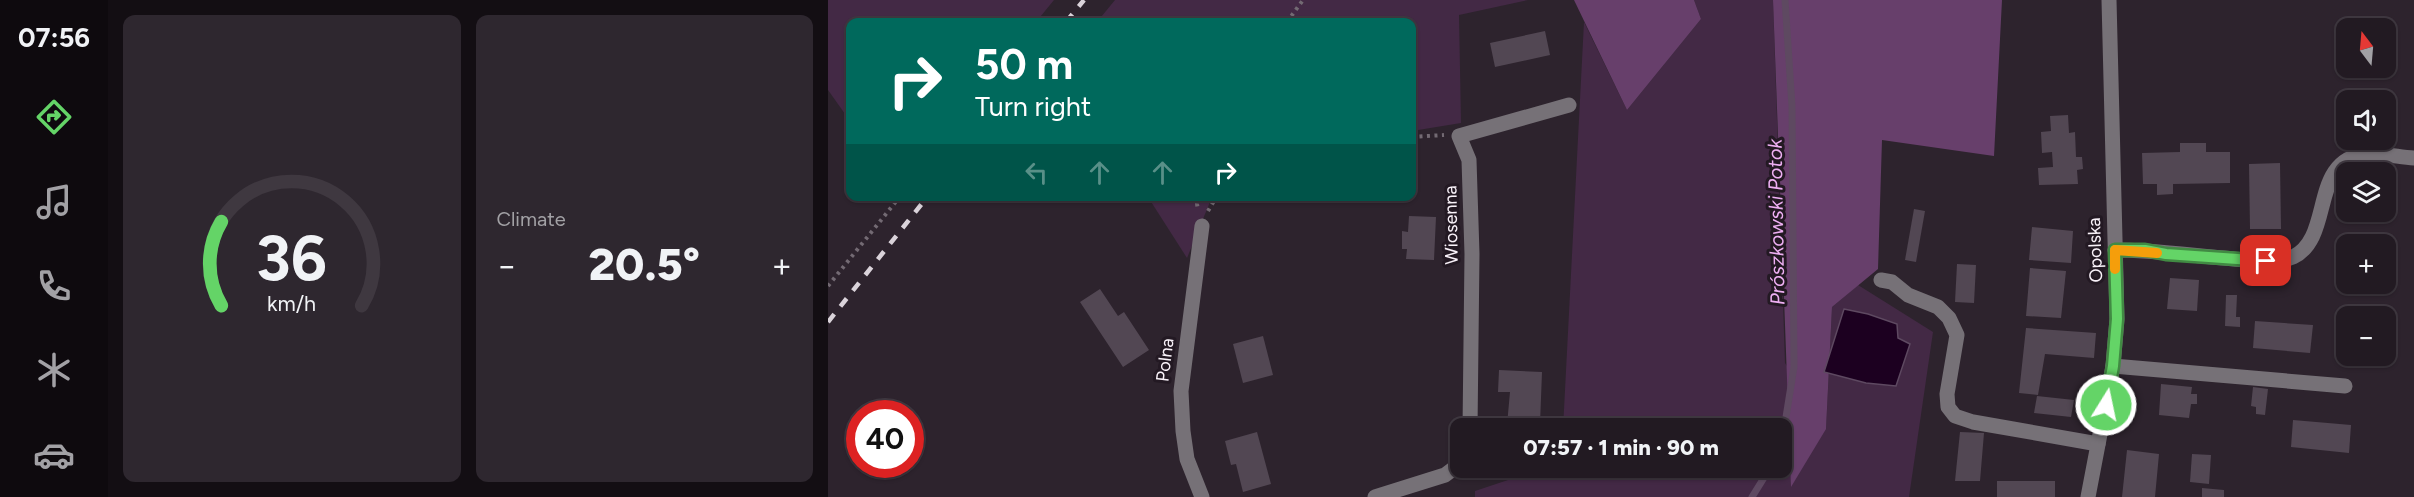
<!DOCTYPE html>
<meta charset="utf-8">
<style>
body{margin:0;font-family:Figtree,sans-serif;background:#2e272f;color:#f1f3f6;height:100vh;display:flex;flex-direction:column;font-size:22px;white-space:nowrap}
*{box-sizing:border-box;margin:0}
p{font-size:20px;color:#a2a1a5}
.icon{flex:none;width:33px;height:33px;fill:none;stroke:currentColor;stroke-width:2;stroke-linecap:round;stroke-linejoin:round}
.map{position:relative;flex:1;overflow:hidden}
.details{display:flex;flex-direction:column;gap:15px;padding:15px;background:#130e13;width:720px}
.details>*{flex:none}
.top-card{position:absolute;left:18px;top:18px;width:570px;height:183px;border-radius:12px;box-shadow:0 2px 4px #0004,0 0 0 2px #3f3840;background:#00695c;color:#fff;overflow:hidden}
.needle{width:39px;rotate:344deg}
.buttons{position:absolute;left:1508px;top:18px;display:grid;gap:12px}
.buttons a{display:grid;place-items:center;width:60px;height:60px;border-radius:12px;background:#221a22;box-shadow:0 2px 4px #0004,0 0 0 2px #3f3840;font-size:30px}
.speed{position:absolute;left:18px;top:400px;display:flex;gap:12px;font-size:30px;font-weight:700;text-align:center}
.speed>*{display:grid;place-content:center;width:78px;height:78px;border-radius:50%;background:#221a22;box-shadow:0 2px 4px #0004,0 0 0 2px #3f3840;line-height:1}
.speed .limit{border:9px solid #d22;background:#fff;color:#111}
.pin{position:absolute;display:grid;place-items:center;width:51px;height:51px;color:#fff;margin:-26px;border-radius:12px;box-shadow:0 3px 9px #0006}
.me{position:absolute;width:66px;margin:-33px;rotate:10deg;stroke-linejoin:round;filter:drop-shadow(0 0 4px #0008)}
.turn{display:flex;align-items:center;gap:21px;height:126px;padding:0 30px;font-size:27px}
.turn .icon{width:78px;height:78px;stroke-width:2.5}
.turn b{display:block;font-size:42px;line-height:51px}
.lanes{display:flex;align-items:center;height:57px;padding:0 30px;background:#0003;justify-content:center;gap:30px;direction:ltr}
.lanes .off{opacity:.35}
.big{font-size:45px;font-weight:800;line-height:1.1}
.details .tile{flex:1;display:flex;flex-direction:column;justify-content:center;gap:9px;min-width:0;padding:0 21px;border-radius:12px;background:#2e272f}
.details .dial{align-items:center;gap:0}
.dial svg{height:156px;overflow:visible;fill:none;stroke:#3f3840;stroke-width:7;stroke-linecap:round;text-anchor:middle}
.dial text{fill:#f1f3f6;stroke:none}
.heat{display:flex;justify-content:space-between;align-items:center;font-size:33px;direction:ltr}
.details .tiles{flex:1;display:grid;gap:15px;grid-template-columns:repeat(2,1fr)}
.trip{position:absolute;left:622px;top:418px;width:342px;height:60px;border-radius:12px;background:#221a22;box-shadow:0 2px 4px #0004,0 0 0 2px #3f3840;font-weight:800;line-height:60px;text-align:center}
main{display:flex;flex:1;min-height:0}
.dock{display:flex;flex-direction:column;width:108px;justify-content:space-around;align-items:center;background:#0e0a0e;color:#a2a1a5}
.dock .icon{width:42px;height:42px}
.dock .selected{color:#64d467}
.dock b{font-size:27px;color:#f1f3f6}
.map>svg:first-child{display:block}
.green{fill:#432945}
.forest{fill:#673f6b}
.water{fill:#1c0020;stroke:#5e4961;stroke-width:1.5}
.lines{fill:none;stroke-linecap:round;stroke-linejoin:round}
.stream{stroke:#5e4961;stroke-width:7}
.building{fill:#524753}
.path{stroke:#736a73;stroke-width:4;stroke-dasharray:3 4.5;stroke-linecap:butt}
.minor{stroke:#767177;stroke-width:15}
.rail{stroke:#dad3da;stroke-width:4.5;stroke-dasharray:10 10;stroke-linecap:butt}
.route-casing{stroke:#418a43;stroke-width:15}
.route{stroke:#64d467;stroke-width:10}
.slow{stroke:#f59e0b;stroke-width:10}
.labels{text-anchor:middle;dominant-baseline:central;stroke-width:6;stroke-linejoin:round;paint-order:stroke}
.street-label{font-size:18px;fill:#f9f2f9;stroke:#231923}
.water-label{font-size:20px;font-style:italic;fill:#eeaff3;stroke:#231923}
</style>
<main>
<nav class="dock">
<b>07:56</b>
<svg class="icon selected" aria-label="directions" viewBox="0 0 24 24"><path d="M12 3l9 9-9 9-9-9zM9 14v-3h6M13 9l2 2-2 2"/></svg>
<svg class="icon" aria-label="music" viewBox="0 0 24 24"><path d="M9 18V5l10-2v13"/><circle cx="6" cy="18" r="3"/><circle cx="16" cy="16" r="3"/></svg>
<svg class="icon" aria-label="phone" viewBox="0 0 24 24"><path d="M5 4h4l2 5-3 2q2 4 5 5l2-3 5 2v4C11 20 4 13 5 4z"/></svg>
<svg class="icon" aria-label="climate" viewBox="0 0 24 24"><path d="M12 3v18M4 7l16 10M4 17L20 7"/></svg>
<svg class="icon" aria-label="car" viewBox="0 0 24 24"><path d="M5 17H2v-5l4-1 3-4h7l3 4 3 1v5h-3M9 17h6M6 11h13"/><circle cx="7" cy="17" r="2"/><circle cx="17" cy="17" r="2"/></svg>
</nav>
<section class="details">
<div class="tiles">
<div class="tile dial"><svg viewBox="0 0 100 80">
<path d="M14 69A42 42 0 1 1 86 69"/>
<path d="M14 69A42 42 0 0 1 14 26" stroke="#64d467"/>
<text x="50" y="56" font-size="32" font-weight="700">36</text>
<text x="50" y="72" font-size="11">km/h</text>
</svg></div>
<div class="tile"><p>Climate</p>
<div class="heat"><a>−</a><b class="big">20.5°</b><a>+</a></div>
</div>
</div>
</section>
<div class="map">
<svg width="1586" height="497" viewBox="0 0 1586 497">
<rect width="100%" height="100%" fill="#2d232d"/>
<!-- green -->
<g class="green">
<path d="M0,0H226L208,22H22V121L0,90Z"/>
<path d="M287,0H700L631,15L633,123L584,131V22H269Z"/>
<path d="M866,0H945L957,363L998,429L1004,307L1030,285L1105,332L1081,497H647V491L716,468H954V429H735L756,22L799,110L873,19Z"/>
<path d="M320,197H384L359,258Z"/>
</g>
<!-- forest -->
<g class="forest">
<path d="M746,0H866L873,19L799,110Z"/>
<path d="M945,0H1174L1166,156L1054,140L1050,269L1004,307L998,429L963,487Z"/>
</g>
<!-- water -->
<path class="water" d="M1016,309L1040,314L1069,324L1070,338L1082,344L1068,386L1038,383L996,372Z"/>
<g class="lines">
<!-- stream -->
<g class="stream">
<path d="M954,442L966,367L964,106L957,0"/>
<path d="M924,497L942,468"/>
</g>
</g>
<!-- building -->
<g class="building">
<path d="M717,31L722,55L667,67L662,43Z"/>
<path d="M1240,115L1241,133L1247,132L1248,157H1254L1255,169L1249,170L1250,184L1211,185L1210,168L1225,167L1224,152L1214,153L1213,132L1223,131L1222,116Z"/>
<path d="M1352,143H1378V152H1402V183L1345,184V194L1329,195V184H1315L1314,153L1352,152Z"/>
<path d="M1452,163L1453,229H1422L1421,164Z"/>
<path d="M1086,209L1097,211L1088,262L1077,260Z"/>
<path d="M581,216L608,217L606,260L578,259L579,249H574V231L580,232Z"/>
<path d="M1204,227L1245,231L1243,263L1201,260Z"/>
<path d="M1129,264L1148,265L1146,303L1127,302Z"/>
<path d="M1202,268L1238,271L1233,318L1198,316Z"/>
<path d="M1342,278L1371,280L1369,311L1339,309Z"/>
<path d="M272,289L290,316L296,312L321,350L295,367L252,302Z"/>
<path d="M1398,295H1409L1408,317H1412V327L1397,326Z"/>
<path d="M1427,321L1485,325L1482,353L1425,348Z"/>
<path d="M1198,328L1268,333L1266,358L1217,354L1210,395L1191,393Z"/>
<path d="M435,336L445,375L415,383L405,344Z"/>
<path d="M671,370L714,372L712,424L679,425L682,392H670Z"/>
<path d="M1333,384L1364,387L1363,394H1369V404H1363L1361,418L1331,415Z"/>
<path d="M1425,387L1440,389L1437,415L1428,414V407L1423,406Z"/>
<path d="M1209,396L1246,400L1243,417L1206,413Z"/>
<path d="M1465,420L1523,425L1521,453L1463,447Z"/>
<path d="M429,432L443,484L415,492L408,464L403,465L397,441Z"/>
<path d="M1132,432L1156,433L1152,481H1127Z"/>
<path d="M1299,450L1331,454L1327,497H1294Z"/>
<path d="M1364,454L1383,455L1381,484L1362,482Z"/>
<rect x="1169" y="481" width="58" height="16"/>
<path d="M1374,488L1396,490V497H1374Z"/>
</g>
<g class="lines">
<!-- path -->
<g class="path">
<path d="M459,22L475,0"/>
<path d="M584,137L616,135"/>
<path d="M370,196L369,204L370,210"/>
<path d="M380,211L389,196"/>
<path d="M0,286L70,199"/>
</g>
<!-- minor -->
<g class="minor">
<path d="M1287,250C1327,250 1366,256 1406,259C1424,260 1447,265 1465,257C1507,237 1480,158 1540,154C1555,153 1571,157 1586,158"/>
<path d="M1053,280L1064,282L1080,295L1110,307L1121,318L1129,335L1119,394L1120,407L1127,416L1145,422L1270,444"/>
<path d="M1285,366L1517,386"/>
<path d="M642,429L644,254L641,160L631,136L741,105"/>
<path d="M374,497L359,459L355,431L353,391L374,226"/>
<path d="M547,497L617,475L633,463"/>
<path d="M1260,497L1285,366L1289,319L1281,0"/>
</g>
<!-- rail -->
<g class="rail">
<path d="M238,22L256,0"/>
<path d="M0,322L100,196"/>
</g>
</g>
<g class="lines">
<!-- route casing -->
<g class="route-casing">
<path id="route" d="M1278,405L1285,366L1289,319L1287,250H1317L1338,254L1438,261"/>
</g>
<!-- route -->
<use href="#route" class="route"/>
<!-- slow -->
<path class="slow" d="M1287,269V250L1329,253"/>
</g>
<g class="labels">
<!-- street labels -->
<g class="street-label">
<text transform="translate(623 225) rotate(-91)">Wiosenna</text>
<text transform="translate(1267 250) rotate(-92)">Opolska</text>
<text transform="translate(337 360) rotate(-83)">Polna</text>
</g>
<!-- water labels -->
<g class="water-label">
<text transform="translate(948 222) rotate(-91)">Prószkowski Potok</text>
</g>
</g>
</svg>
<div class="buttons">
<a><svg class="needle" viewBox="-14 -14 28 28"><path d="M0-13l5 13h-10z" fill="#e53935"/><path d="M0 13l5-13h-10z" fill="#a2a1a5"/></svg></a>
<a><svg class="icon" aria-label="sound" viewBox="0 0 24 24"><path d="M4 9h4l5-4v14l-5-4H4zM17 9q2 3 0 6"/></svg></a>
<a><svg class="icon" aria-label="layers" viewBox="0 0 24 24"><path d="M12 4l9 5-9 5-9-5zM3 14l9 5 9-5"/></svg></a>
<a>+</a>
<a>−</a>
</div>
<div class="speed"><div class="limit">40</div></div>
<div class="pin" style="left:1438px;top:261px;background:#d93025"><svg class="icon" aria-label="arrive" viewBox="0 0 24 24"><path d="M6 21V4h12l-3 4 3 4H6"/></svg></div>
<svg class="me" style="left:1278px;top:405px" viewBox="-20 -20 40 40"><circle r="17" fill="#64d467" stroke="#fff" stroke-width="3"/><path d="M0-11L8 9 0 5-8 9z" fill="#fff"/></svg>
<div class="trip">07:57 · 1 min · 90 m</div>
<div class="top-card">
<div class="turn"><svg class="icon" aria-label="right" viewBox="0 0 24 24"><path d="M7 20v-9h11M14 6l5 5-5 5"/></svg><div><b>50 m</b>Turn right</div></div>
<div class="lanes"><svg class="icon off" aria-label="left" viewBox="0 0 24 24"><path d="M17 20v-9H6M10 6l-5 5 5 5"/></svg><svg class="icon off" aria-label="ahead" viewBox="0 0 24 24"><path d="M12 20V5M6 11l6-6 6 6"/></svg><svg class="icon off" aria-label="ahead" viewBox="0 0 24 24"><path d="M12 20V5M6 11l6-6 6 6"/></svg><svg class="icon" aria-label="right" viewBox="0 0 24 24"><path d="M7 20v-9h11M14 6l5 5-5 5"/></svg></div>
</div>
</div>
</main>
